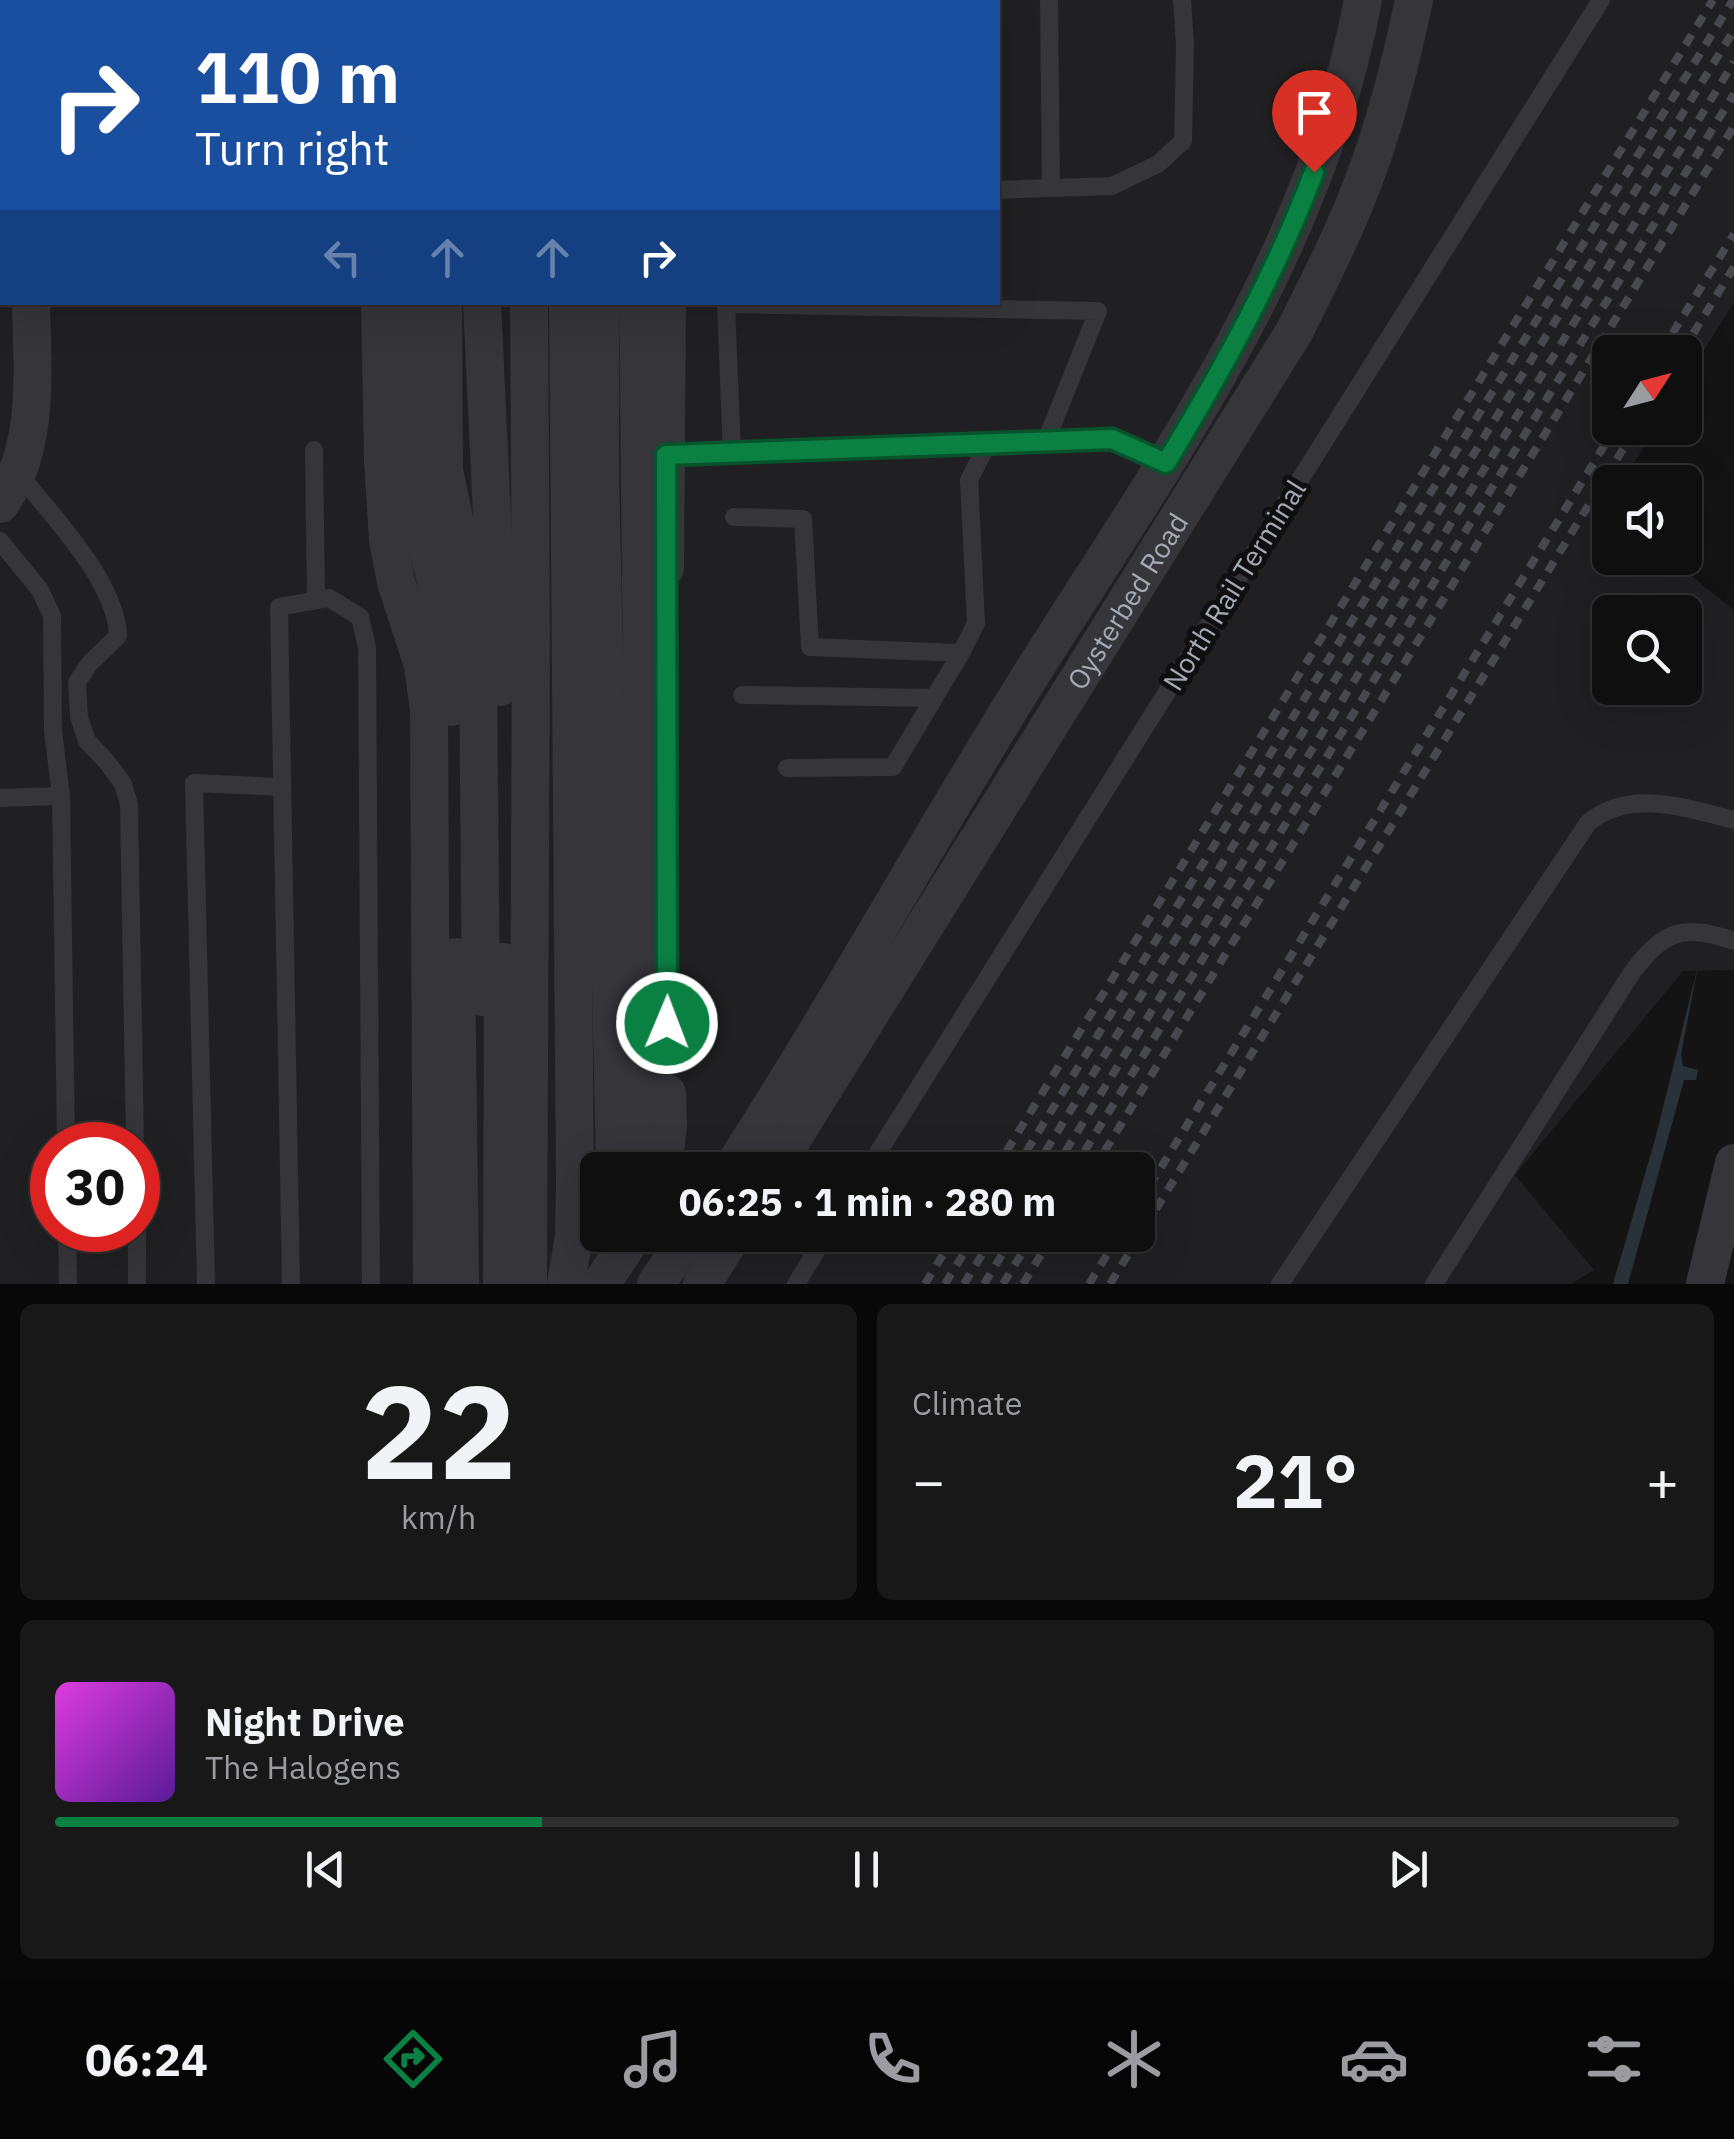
<!DOCTYPE html>
<meta charset="utf-8">
<style>
body{margin:0;font-family:"IBM Plex Sans",sans-serif;background:#181819;color:#f1f3f6;height:100vh;display:flex;flex-direction:column;font-size:38px;white-space:nowrap}
*{box-sizing:border-box;margin:0}
p{font-size:32px;color:#9b9c9f}
.icon{flex:none;width:55px;height:55px;fill:none;stroke:currentColor;stroke-width:2;stroke-linecap:round;stroke-linejoin:round}
.map{position:relative;height:1284px;overflow:hidden}
.details{display:flex;flex-direction:column;gap:20px;padding:20px;background:#080809;flex:1}
.details>*{flex:none}
.hud{position:absolute;left:0px;top:0px;width:1000px;height:305px;box-shadow:0 10px 40px #0002,0 0 0 2px #2f2f30;background:#1a4fa0;color:#fff;overflow:hidden}
.needle{width:65px;rotate:54deg}
.buttons{position:absolute;left:1592px;top:335px;display:grid;gap:20px}
.buttons a{display:grid;place-items:center;width:110px;height:110px;border-radius:15px;background:#0f0f10;box-shadow:0 10px 40px #0002,0 0 0 2px #2f2f30;font-size:50px}
.speed{position:absolute;left:30px;top:1122px;display:flex;gap:20px;font-size:50px;font-weight:700;text-align:center}
.speed>*{display:grid;place-content:center;width:130px;height:130px;border-radius:50%;background:#0f0f10;box-shadow:0 10px 40px #0002,0 0 0 2px #2f2f30;line-height:1}
.speed .limit{border:15px solid #d22;background:#fff;color:#111}
.pin{position:absolute;display:grid;place-items:center;width:85px;height:85px;color:#fff;margin:-102px -42px;border-radius:50% 50% 50% 0;rotate:-45deg;box-shadow:0 0 10px #0007}
.pin .icon{rotate:45deg}
.me{position:absolute;width:110px;margin:-55px;rotate:1deg;stroke-linejoin:round;filter:drop-shadow(0 0 8px #0008)}
.turn{display:flex;align-items:center;gap:35px;height:210px;padding:0 30px;font-size:45px}
.turn .icon{width:130px;height:130px;stroke-width:2.5}
.turn b{display:block;font-size:70px;line-height:85px}
.lanes{display:flex;align-items:center;height:95px;padding:0 30px;background:#0003;justify-content:center;gap:50px;direction:ltr}
.lanes .off{opacity:.35}
.big{font-size:75px;font-weight:800;line-height:1.1}
.details .card{flex:1;display:flex;flex-direction:column;justify-content:center;gap:15px;min-width:0;padding:0 35px;border-radius:15px;background:#181819}
.details .dial{align-items:center;gap:0}
.dial b{font-size:130px;line-height:1}
.song{display:flex;align-items:center;gap:30px}
.cover{width:120px;height:120px;border-radius:15px;background:linear-gradient(135deg,hsl(300 70% 55%),hsl(270 70% 35%))}
.played{height:10px;border-radius:5px;background:linear-gradient(90deg,#0b8043 30%,#2f2f30 30%)}
.keys{display:flex;justify-content:space-around;direction:ltr}
.heat{display:flex;justify-content:space-between;align-items:center;font-size:55px;direction:ltr}
.details .tiles{flex:1;display:grid;gap:20px;grid-template-columns:1fr 1fr}
.card:last-child{grid-column:span 2}
.trip{position:absolute;left:580px;top:1152px;width:575px;height:100px;border-radius:15px;background:#0f0f10;box-shadow:0 10px 40px #0002,0 0 0 2px #2f2f30;font-weight:800;line-height:100px;text-align:center}
.tabs{display:flex;height:160px;justify-content:space-around;align-items:center;background:#060606;color:#9b9c9f}
.tabs .icon{width:70px;height:70px}
.tabs .current{color:#0b8043}
.tabs b{font-size:45px;color:#f1f3f6}
.map>svg:first-child{display:block}
.built{fill:#202022;fill-rule:evenodd}
.water{fill:#2a3239}
.lines{fill:none;stroke-linecap:round;stroke-linejoin:round}
.lane{stroke:#35353a;stroke-width:18}
.street{stroke:#35353a;stroke-width:38}
.rail{stroke:#48494f;stroke-width:8;stroke-dasharray:12 10;stroke-linecap:butt}
.route-casing{stroke:#07532c;stroke-width:25}
.route{stroke:#0b8043;stroke-width:18}
.labels{text-anchor:middle;dominant-baseline:central;stroke-width:10;stroke-linejoin:round;paint-order:stroke}
.street-label{font-size:28px;fill:#a5aab5;stroke:#0f0f10}
</style>
<div class="map">
<svg width="1734" height="1284" viewBox="0 0 1734 1284">
<rect width="100%" height="100%" fill="#141415"/>
<!-- built -->
<path class="built" d="M0,0H1734V302L1685,381V352H1610V428H1656L1622,482H1610V503L1607,507L1610,510V558H1669L1734,610V970L1683,971L1515,1175L1594,1270L1571,1284H0ZM2,2H998V302H2ZM1610,612H1685V688H1610ZM52,1145H138V1230H52ZM598,1170H1138V1235H598Z"/>
<!-- water -->
<path class="water" d="M1698,966L1681,1054L1683,1066L1698,1070L1696,1080H1684L1628,1284H1613L1656,1136Z"/>
<g class="lines">
<!-- lane -->
<g class="lane">
<path d="M648,0L650,2"/>
<path d="M725,0V2"/>
<path d="M886,0V2"/>
<path d="M1051,188L1112,186L1158,164L1183,141L1185,45L1182,0"/>
<path d="M998,190L1051,188L1049,0"/>
<path d="M314,450L316,599"/>
<path d="M732,453L726,304L1098,311L1046,441"/>
<path d="M666,455L1112,439L1166,463"/>
<path d="M17,472C50,513 117,582 118,636L90,663L77,682L79,717L87,741L107,762L123,784L129,804L135,1145"/>
<path d="M734,517L803,519L810,647L961,653L976,623L969,480L988,443"/>
<path d="M0,541L40,590L52,616L53,731L61,796L66,1145"/>
<path d="M742,695L934,698"/>
<path d="M787,768L893,767L961,653"/>
<path d="M0,798L61,796"/>
<path d="M867,1170L1601,0"/>
<path d="M67,1230L68,1284"/>
<path d="M137,1230V1284"/>
<path d="M206,1284L194,783L282,787"/>
<path d="M291,1284L279,607L329,598L360,617L367,647L371,1284"/>
<path d="M796,1284L826,1235"/>
<path d="M1280,1284L1588,823C1630,788 1686,808 1734,820"/>
<path d="M1434,1284L1631,974C1663,931 1682,923 1734,941"/>
</g>
<!-- street -->
<g class="street">
<path d="M403,0L405,2"/>
<path d="M442,0L446,2"/>
<path d="M508,0L513,2"/>
<path d="M31,2V0"/>
<path d="M380,302L383,461L388,540L396,582L423,665L429,711L432,1284"/>
<path d="M413,302L417,504L437,586L450,671L452,707"/>
<path d="M443,302L444,470L467,580L478,673L481,997"/>
<path d="M482,302L500,687"/>
<path d="M600,302V469L615,1170"/>
<path d="M0,504C41,448 32,367 31,302"/>
<path d="M665,568L667,302"/>
<path d="M456,957L460,1284"/>
<path d="M634,1170L644,1118L646,1056L638,302"/>
<path d="M663,1170L668,1125L667,1093"/>
<path d="M731,1170C836,1008 929,837 1032,673C1168,457 1315,256 1363,0"/>
<path id="s1" d="M773,1170L1294,332C1318,284 1343,235 1362,185C1385,126 1401,62 1414,0"/>
<path d="M502,1284L503,962"/>
<path d="M528,1284L531,639L529,302"/>
<path d="M566,1284L574,1236L575,1186L568,302"/>
<path d="M601,1284L634,1235"/>
<path d="M656,1284L689,1235"/>
<path d="M702,1284L733,1235"/>
<path d="M1705,1284L1734,1163"/>
</g>
<!-- rail -->
<g class="rail">
<path d="M1661,352L1734,234"/>
<path d="M1682,352L1734,267"/>
<path d="M995,1170L1713,0"/>
<path d="M1015,1170L1733,0"/>
<path d="M1034,1170L1734,30"/>
<path d="M1054,1170L1734,62"/>
<path d="M1073,1170L1734,94"/>
<path d="M1093,1170L1734,126"/>
<path d="M1138,1205L1615,428"/>
<path d="M925,1284L955,1235"/>
<path d="M945,1284L975,1235"/>
<path d="M964,1284L994,1235"/>
<path d="M984,1284L1014,1235"/>
<path d="M1003,1284L1033,1235"/>
<path d="M1023,1284L1053,1235"/>
<path d="M1089,1284L1119,1235"/>
<path d="M1110,1284L1636,428"/>
</g>
</g>
<g class="lines">
<!-- route casing -->
<g class="route-casing">
<path id="route" d="M667,1023L666,455L1112,439L1166,463C1223,369 1275,275 1314,172"/>
</g>
<!-- route -->
<use href="#route" class="route"/>
</g>
<g class="labels">
<!-- street labels -->
<g class="street-label">
<text transform="translate(1234 585) rotate(-58)">North Rail Terminal</text>
<text stroke="none"><textPath href="#s1" startOffset="670">Oysterbed Road</textPath></text>
</g>
</g>
</svg>
<div class="buttons">
<a><svg class="needle" viewBox="-14 -14 28 28"><path d="M0-13l5 13h-10z" fill="#e53935"/><path d="M0 13l5-13h-10z" fill="#9b9c9f"/></svg></a>
<a><svg class="icon" aria-label="sound" viewBox="0 0 24 24"><path d="M4 9h4l5-4v14l-5-4H4zM17 9q2 3 0 6"/></svg></a>
<a><svg class="icon" aria-label="search" viewBox="0 0 24 24"><circle cx="10" cy="10" r="6"/><path d="M15 15l6 6"/></svg></a>
</div>
<div class="speed"><div class="limit">30</div></div>
<div class="pin" style="left:1314px;top:172px;background:#d93025"><svg class="icon" aria-label="arrive" viewBox="0 0 24 24"><path d="M6 21V4h12l-3 4 3 4H6"/></svg></div>
<svg class="me" style="left:667px;top:1023px" viewBox="-20 -20 40 40"><circle r="17" fill="#0b8043" stroke="#fff" stroke-width="3"/><path d="M0-11L8 9 0 5-8 9z" fill="#fff"/></svg>
<div class="trip">06:25 · 1 min · 280 m</div>
<div class="hud">
<div class="turn"><svg class="icon" aria-label="right" viewBox="0 0 24 24"><path d="M7 20v-9h11M14 6l5 5-5 5"/></svg><div><b>110 m</b>Turn right</div></div>
<div class="lanes"><svg class="icon off" aria-label="left" viewBox="0 0 24 24"><path d="M17 20v-9H6M10 6l-5 5 5 5"/></svg><svg class="icon off" aria-label="ahead" viewBox="0 0 24 24"><path d="M12 20V5M6 11l6-6 6 6"/></svg><svg class="icon off" aria-label="ahead" viewBox="0 0 24 24"><path d="M12 20V5M6 11l6-6 6 6"/></svg><svg class="icon" aria-label="right" viewBox="0 0 24 24"><path d="M7 20v-9h11M14 6l5 5-5 5"/></svg></div>
</div>
</div>
<section class="details">
<div class="tiles">
<div class="card dial"><b>22</b><p>km/h</p></div>
<div class="card"><p>Climate</p>
<div class="heat"><a>−</a><b class="big">21°</b><a>+</a></div>
</div>
<div class="card">
<div class="song"><i class="cover"></i><div><b>Night Drive</b><p>The Halogens</p></div></div>
<div class="played"></div>
<div class="keys"><svg class="icon" aria-label="previous" viewBox="0 0 24 24"><path d="M18 5L8 12l10 7zM5 5v14"/></svg><svg class="icon" aria-label="pause" viewBox="0 0 24 24"><path d="M8 5v14M16 5v14"/></svg><svg class="icon" aria-label="next" viewBox="0 0 24 24"><path d="M6 5l10 7-10 7zM19 5v14"/></svg></div>
</div>
</div>
</section>
<nav class="tabs">
<b>06:24</b>
<svg class="icon current" aria-label="directions" viewBox="0 0 24 24"><path d="M12 3l9 9-9 9-9-9zM9 14v-3h6M13 9l2 2-2 2"/></svg>
<svg class="icon" aria-label="music" viewBox="0 0 24 24"><path d="M9 18V5l10-2v13"/><circle cx="6" cy="18" r="3"/><circle cx="16" cy="16" r="3"/></svg>
<svg class="icon" aria-label="phone" viewBox="0 0 24 24"><path d="M5 4h4l2 5-3 2q2 4 5 5l2-3 5 2v4C11 20 4 13 5 4z"/></svg>
<svg class="icon" aria-label="climate" viewBox="0 0 24 24"><path d="M12 3v18M4 7l16 10M4 17L20 7"/></svg>
<svg class="icon" aria-label="car" viewBox="0 0 24 24"><path d="M5 17H2v-5l4-1 3-4h7l3 4 3 1v5h-3M9 17h6M6 11h13"/><circle cx="7" cy="17" r="2"/><circle cx="17" cy="17" r="2"/></svg>
<svg class="icon" aria-label="filters" viewBox="0 0 24 24"><path d="M4 7h16M4 17h16"/><circle cx="9" cy="7" r="2"/><circle cx="15" cy="17" r="2"/></svg>
</nav>
